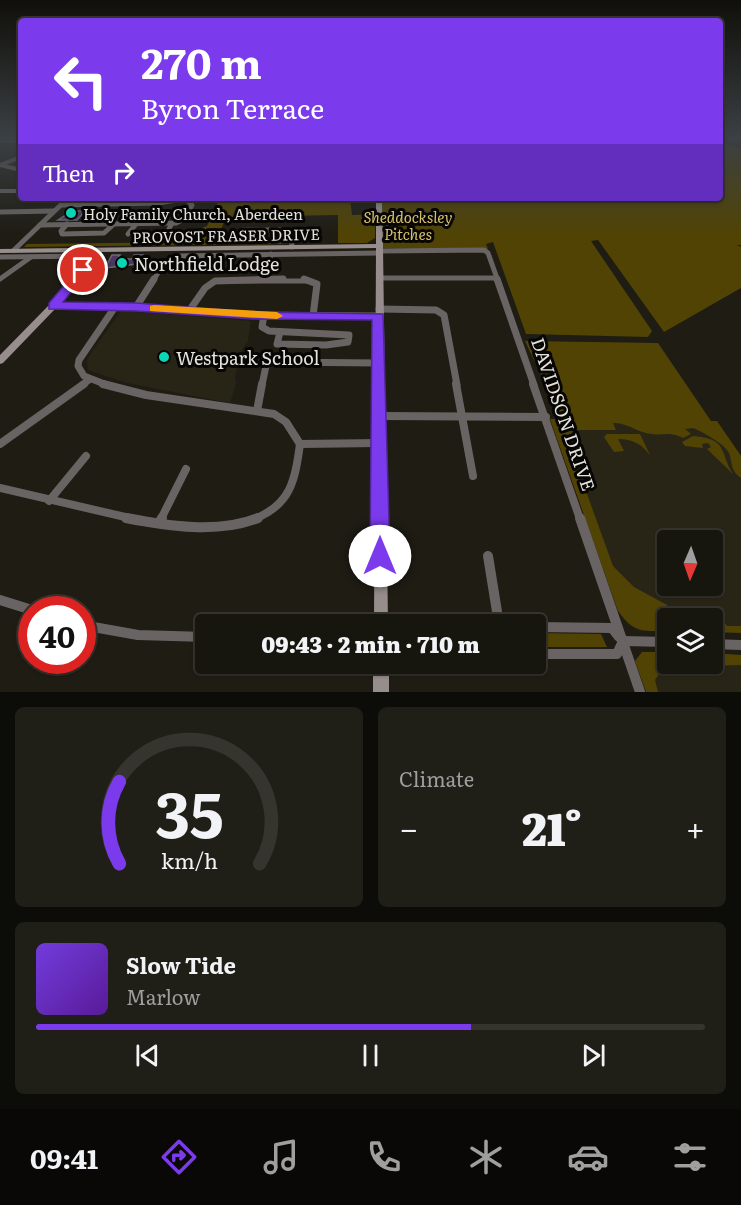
<!DOCTYPE html>
<meta charset="utf-8">
<style>
body{margin:0;font-family:Literata,serif;background:#1f1e17;color:#f1f3f6;height:100vh;display:flex;flex-direction:column;font-size:22px;white-space:nowrap}
*{box-sizing:border-box;margin:0}
p{font-size:20px;color:#9e9f9e}
.icon{flex:none;width:33px;height:33px;fill:none;stroke:currentColor;stroke-width:2;stroke-linecap:round;stroke-linejoin:round}
.map{position:relative;height:692px;overflow:hidden}
.side{display:flex;flex-direction:column;gap:15px;padding:15px;background:#0c0c08;flex:1}
.side>*{flex:none}
.banner{position:absolute;left:18px;top:18px;width:705px;height:183px;border-radius:6px;box-shadow:0 2px 4px #0004,0 0 0 2px #35342e;background:#7c3aed;color:#fff;overflow:hidden}
.needle{width:39px;rotate:182deg}
.controls{position:absolute;left:657px;top:530px;display:grid;gap:12px}
.controls a{display:grid;place-items:center;width:66px;height:66px;border-radius:6px;background:#16150e;box-shadow:0 2px 4px #0004,0 0 0 2px #35342e;font-size:30px}
.speed{position:absolute;left:18px;top:596px;display:flex;gap:12px;font-size:30px;font-weight:700;text-align:center}
.speed>*{display:grid;place-content:center;width:78px;height:78px;border-radius:50%;background:#16150e;box-shadow:0 2px 4px #0004,0 0 0 2px #35342e;line-height:1}
.speed .limit{border:9px solid #d22;background:#fff;color:#111}
.pin{position:absolute;display:grid;place-items:center;width:51px;height:51px;color:#fff;margin:-26px;border:3px solid #fff;border-radius:50%;box-shadow:0 2px 6px #0007}
.me{position:absolute;width:66px;margin:-33px;rotate:0deg;stroke-linejoin:round;filter:drop-shadow(0 0 4px #0008)}
.turn{display:flex;align-items:center;gap:21px;height:126px;padding:0 24px;font-size:27px}
.turn .icon{width:78px;height:78px;stroke-width:2.5}
.turn b{display:block;font-size:42px;line-height:51px}
.then{display:flex;align-items:center;height:57px;padding:0 24px;background:#0003;gap:12px;font-size:22px}
.big{font-size:45px;font-weight:800;line-height:1.1}
.side .widget{flex:1;display:flex;flex-direction:column;justify-content:center;gap:9px;min-width:0;padding:0 21px;border-radius:9px;background:#1f1e17}
.side .dial{align-items:center;gap:0}
.dial svg{height:156px;overflow:visible;fill:none;stroke:#35342e;stroke-width:7;stroke-linecap:round;text-anchor:middle}
.dial text{fill:#f1f3f6;stroke:none}
.song{display:flex;align-items:center;gap:18px}
.cover{width:72px;height:72px;border-radius:9px;background:linear-gradient(135deg,hsl(260 70% 55%),hsl(270 70% 35%))}
.played{height:6px;border-radius:3px;background:linear-gradient(90deg,#7c3aed 65%,#35342e 65%)}
.keys{display:flex;justify-content:space-around;direction:ltr}
.heat{display:flex;justify-content:space-between;align-items:center;font-size:33px;direction:ltr}
.side .tiles{flex:1;display:grid;gap:15px;grid-template-columns:1fr 1fr}
.widget:last-child{grid-column:span 2}
.trip{position:absolute;left:195px;top:614px;width:351px;height:60px;border-radius:6px;background:#16150e;box-shadow:0 2px 4px #0004,0 0 0 2px #35342e;font-weight:800;line-height:60px;text-align:center}
.tab-bar{display:flex;height:96px;justify-content:space-around;align-items:center;background:#090806;color:#9e9f9e}
.tab-bar .icon{width:42px;height:42px}
.tab-bar .on{color:#7c3aed}
.tab-bar b{font-size:27px;color:#f1f3f6}
.map>svg:first-child{display:block}
.built{fill:#292516;fill-rule:evenodd}
.green{fill:#504304}
.building{fill:#4d3765;stroke:#6e6a74;stroke-width:1.5}
.lines{fill:none;stroke-linecap:round;stroke-linejoin:round}
.street-far4{stroke:#696463;stroke-width:4}
.street-far3{stroke:#696463;stroke-width:5}
.street-far2{stroke:#696463;stroke-width:7}
.street-far1{stroke:#696463;stroke-width:8}
.street{stroke:#696463;stroke-width:10}
.secondary{fill:#968d8c;fill-rule:evenodd}
.route{fill:#7c3aed;stroke:#51269a;stroke-width:1.5}
.slow{fill:#f59e0b}
.poi-dot{fill:#0ad5b5;stroke:#070604;stroke-width:2}
.labels{text-anchor:middle;dominant-baseline:central;stroke-width:6;stroke-linejoin:round;paint-order:stroke}
.far-poi-label{font-size:15px;fill:#e3e2db;stroke:#070604;text-anchor:start}
.far-park-label{font-size:15px;font-style:italic;fill:#d8c36c;stroke:#070604}
.far-street-label{font-size:15px;fill:#e3e2db;stroke:#070604}
.poi-label{font-size:18px;fill:#e3e2db;stroke:#070604;text-anchor:start}
.street-label{font-size:18px;fill:#e3e2db;stroke:#070604}
</style>
<div class="map">
<svg width="741" height="692" viewBox="0 0 741 692">
<rect width="100%" height="100%" fill="#1e1c13"/>
<!-- built -->
<g class="built">
<path d="M121,311L251,321L248,341L242,349L235,376L236,383L230,403L127,383L88,370L87,361L91,353Z"/>
<path d="M550,419L717,421L741,456V633L713,632L712,618H668L667,631H640L628,624L618,611ZM668,540H712V585H668Z"/>
<path d="M642,652H667L668,663H712L713,653L741,655V692H646L635,661Z"/>
</g>
<!-- green -->
<g class="green">
<path d="M725,144L741,148V245H737L741,247V288L664,332L598,240L591,241L652,331L648,337L526,334L493,242L486,244L488,249L383,248L382,198H720V145Z"/>
<path d="M215,198H350L352,215L375,214V238L367,243H338V215L226,217L216,242L289,241L288,244L24,247L27,244L195,242L202,228L207,226L219,200Z"/>
<path d="M525,341L658,343L711,421H717L741,456V478C730,470 733,464 729,453C725,444 699,430 693,428L685,429L691,434L683,438C668,431 666,436 652,434C635,432 629,423 613,423L616,430H576L569,436V444L613,566L634,587L667,605L672,618H668L667,631C642,631 634,633 618,611L550,419H557L542,377Z"/>
<path d="M607,434H640L650,455C641,444 633,439 618,439L624,451L614,452L604,437Z"/>
<path d="M693,436C729,439 719,452 733,474L707,449L711,447L708,443L702,444L703,448L685,446L682,442Z"/>
<path d="M684,609H695L698,613H705L707,618L720,617L727,626H741V633L713,632L712,618H685Z"/>
<path d="M536,633L601,634L607,647H536Z"/>
<path d="M642,652H667L668,663H712L713,653L741,655V665L664,667L655,680L658,692H646L635,661Z"/>
</g>
<!-- building -->
<g class="building">
<path d="M72,211H85L77,220H58Z"/>
<path d="M112,255H120L117,259H132L134,255H143L137,264L105,268Z"/>
</g>
<g class="lines">
<!-- street-far4 -->
<g class="street-far4">
<path d="M729,137L735,140"/>
<path d="M0,141H21"/>
<path d="M0,165L21,157"/>
<path d="M0,165L21,170"/>
<path d="M0,191H21"/>
<path d="M66,200L68,198"/>
<path d="M175,200L189,198"/>
</g>
<!-- street-far3 -->
<g class="street-far3">
<path d="M61,205L158,203L184,199"/>
<path d="M0,212L54,211"/>
<path d="M67,224L61,231L62,234L104,233L114,224"/>
<path d="M40,225L176,223L184,219L192,205L186,199"/>
<path d="M243,230H280L291,233L292,247"/>
<path d="M168,231L172,223"/>
<path d="M291,233L317,229"/>
<path d="M128,234L136,224"/>
<path d="M14,250L67,199"/>
<path d="M379,251L484,250L488,253L498,281"/>
<path d="M0,257L95,256"/>
<path d="M379,278H497"/>
<path d="M0,279L31,257"/>
<path d="M265,280L271,254"/>
<path d="M153,281L164,263L178,256L379,253"/>
<path d="M217,281H308"/>
</g>
<!-- street-far2 -->
<g class="street-far2">
<path d="M304,279L317,284L313,316"/>
<path d="M497,279L534,385"/>
<path d="M53,306L136,307L253,315L379,316"/>
<path d="M136,307L154,279"/>
<path d="M379,309L436,310L444,315L457,385"/>
<path d="M189,311L205,288L215,281L283,279"/>
<path d="M264,315L262,327L269,331L349,335L348,342L326,345L277,344L280,332"/>
<path d="M82,385L89,380"/>
<path d="M107,385L84,376L78,366L79,360L115,307"/>
<path d="M262,385L266,366L270,362L379,363"/>
</g>
<!-- street-far1 -->
<g class="street-far1">
<path d="M103,384L146,395L274,414L286,422L300,444L379,443"/>
<path d="M456,384L473,476"/>
<path d="M533,384L580,519"/>
<path d="M257,411L262,384"/>
<path d="M380,416L546,417"/>
<path d="M0,444L84,384"/>
<path d="M0,488L134,519"/>
<path d="M49,501L86,456"/>
<path d="M161,519L186,469"/>
<path d="M254,519C291,505 295,480 300,444"/>
</g>
<!-- street -->
<g class="street">
<path d="M126,518C168,526 218,534 258,518"/>
<path d="M580,518L640,692"/>
<path d="M160,522L162,518"/>
<path d="M488,556L499,624"/>
<path d="M0,600L32,610"/>
<path d="M82,625L138,635L206,637"/>
<path d="M536,627L612,628L619,637"/>
<path d="M623,641L668,642"/>
<path d="M712,644L741,645"/>
<path d="M536,654H617L623,641"/>
</g>
<!-- secondary -->
<g class="secondary">
<path d="M376,198H382L383,246L388,624H374L376,248L102,252L56,308L3,363L0,364V355L50,304L95,252L0,253V249L376,244Z"/>
<rect x="373" y="663" width="16" height="29"/>
</g>
</g>
<!-- sky -->
<linearGradient id="sky" x2="0" y2="1"><stop stop-color="#100f0a"/><stop offset="0.59" stop-color="#3b4044"/><stop offset="1" stop-color="#3b4044" stop-opacity="0"/></linearGradient>
<rect width="741" height="234" fill="url(#sky)"/>
<!-- route -->
<path class="route" d="M83,267L89,270L63,302L136,303L253,312L383,314L390,556L387,563L380,566L373,563L370,556L372,320L253,319L136,311L49,309V303L79,268Z"/>
<!-- slow -->
<path class="slow" d="M154,305L277,312L283,316L277,319L150,311V306Z"/>
<!-- markers -->
<g class="poi-dot">
<circle cx="71" cy="213" r="6"/>
<circle cx="122" cy="263" r="6"/>
<circle cx="164" cy="357" r="6"/>
</g>
<g class="labels">
<!-- far-poi labels -->
<g class="far-poi-label">
<text x="83" y="213">Holy Family Church, Aberdeen</text>
</g>
<!-- far-park labels -->
<g class="far-park-label">
<text x="408" y="216">Sheddocksley<tspan x="408" dy="17">Pitches</tspan></text>
</g>
<!-- far-street labels -->
<g class="far-street-label">
<text transform="translate(226 235) rotate(-1)">PROVOST FRASER DRIVE</text>
</g>
<!-- poi labels -->
<g class="poi-label">
<text x="134" y="263">Northfield Lodge</text>
<text x="176" y="357">Westpark School</text>
</g>
<!-- street labels -->
<g class="street-label">
<text transform="translate(564 414) rotate(71)">DAVIDSON DRIVE</text>
</g>
</g>
</svg>
<div class="controls">
<a><svg class="needle" viewBox="-14 -14 28 28"><path d="M0-13l5 13h-10z" fill="#e53935"/><path d="M0 13l5-13h-10z" fill="#9e9f9e"/></svg></a>
<a><svg class="icon" aria-label="layers" viewBox="0 0 24 24"><path d="M12 4l9 5-9 5-9-5zM3 14l9 5 9-5"/></svg></a>
</div>
<div class="speed"><div class="limit">40</div></div>
<div class="pin" style="left:83px;top:270px;background:#d93025"><svg class="icon" aria-label="arrive" viewBox="0 0 24 24"><path d="M6 21V4h12l-3 4 3 4H6"/></svg></div>
<svg class="me" style="left:380px;top:556px" viewBox="-20 -20 40 40"><circle r="19" fill="#fff"/><path d="M0-13L10 11 0 6-10 11z" fill="#7c3aed"/></svg>
<div class="trip">09:43 · 2 min · 710 m</div>
<div class="banner">
<div class="turn"><svg class="icon" aria-label="left" viewBox="0 0 24 24"><path d="M17 20v-9H6M10 6l-5 5 5 5"/></svg><div><b>270 m</b>Byron Terrace</div></div>
<div class="then">Then<svg class="icon" aria-label="right" viewBox="0 0 24 24"><path d="M7 20v-9h11M14 6l5 5-5 5"/></svg></div>
</div>
</div>
<section class="side">
<div class="tiles">
<div class="widget dial"><svg viewBox="0 0 100 80">
<path d="M14 69A42 42 0 1 1 86 69"/>
<path d="M14 69A42 42 0 0 1 14 27" stroke="#7c3aed"/>
<text x="50" y="56" font-size="32" font-weight="700">35</text>
<text x="50" y="72" font-size="11">km/h</text>
</svg></div>
<div class="widget"><p>Climate</p>
<div class="heat"><a>−</a><b class="big">21°</b><a>+</a></div>
</div>
<div class="widget">
<div class="song"><i class="cover"></i><div><b>Slow Tide</b><p>Marlow</p></div></div>
<div class="played"></div>
<div class="keys"><svg class="icon" aria-label="previous" viewBox="0 0 24 24"><path d="M18 5L8 12l10 7zM5 5v14"/></svg><svg class="icon" aria-label="pause" viewBox="0 0 24 24"><path d="M8 5v14M16 5v14"/></svg><svg class="icon" aria-label="next" viewBox="0 0 24 24"><path d="M6 5l10 7-10 7zM19 5v14"/></svg></div>
</div>
</div>
</section>
<nav class="tab-bar">
<b>09:41</b>
<svg class="icon on" aria-label="directions" viewBox="0 0 24 24"><path d="M12 3l9 9-9 9-9-9zM9 14v-3h6M13 9l2 2-2 2"/></svg>
<svg class="icon" aria-label="music" viewBox="0 0 24 24"><path d="M9 18V5l10-2v13"/><circle cx="6" cy="18" r="3"/><circle cx="16" cy="16" r="3"/></svg>
<svg class="icon" aria-label="phone" viewBox="0 0 24 24"><path d="M5 4h4l2 5-3 2q2 4 5 5l2-3 5 2v4C11 20 4 13 5 4z"/></svg>
<svg class="icon" aria-label="climate" viewBox="0 0 24 24"><path d="M12 3v18M4 7l16 10M4 17L20 7"/></svg>
<svg class="icon" aria-label="car" viewBox="0 0 24 24"><path d="M5 17H2v-5l4-1 3-4h7l3 4 3 1v5h-3M9 17h6M6 11h13"/><circle cx="7" cy="17" r="2"/><circle cx="17" cy="17" r="2"/></svg>
<svg class="icon" aria-label="filters" viewBox="0 0 24 24"><path d="M4 7h16M4 17h16"/><circle cx="9" cy="7" r="2"/><circle cx="15" cy="17" r="2"/></svg>
</nav>
